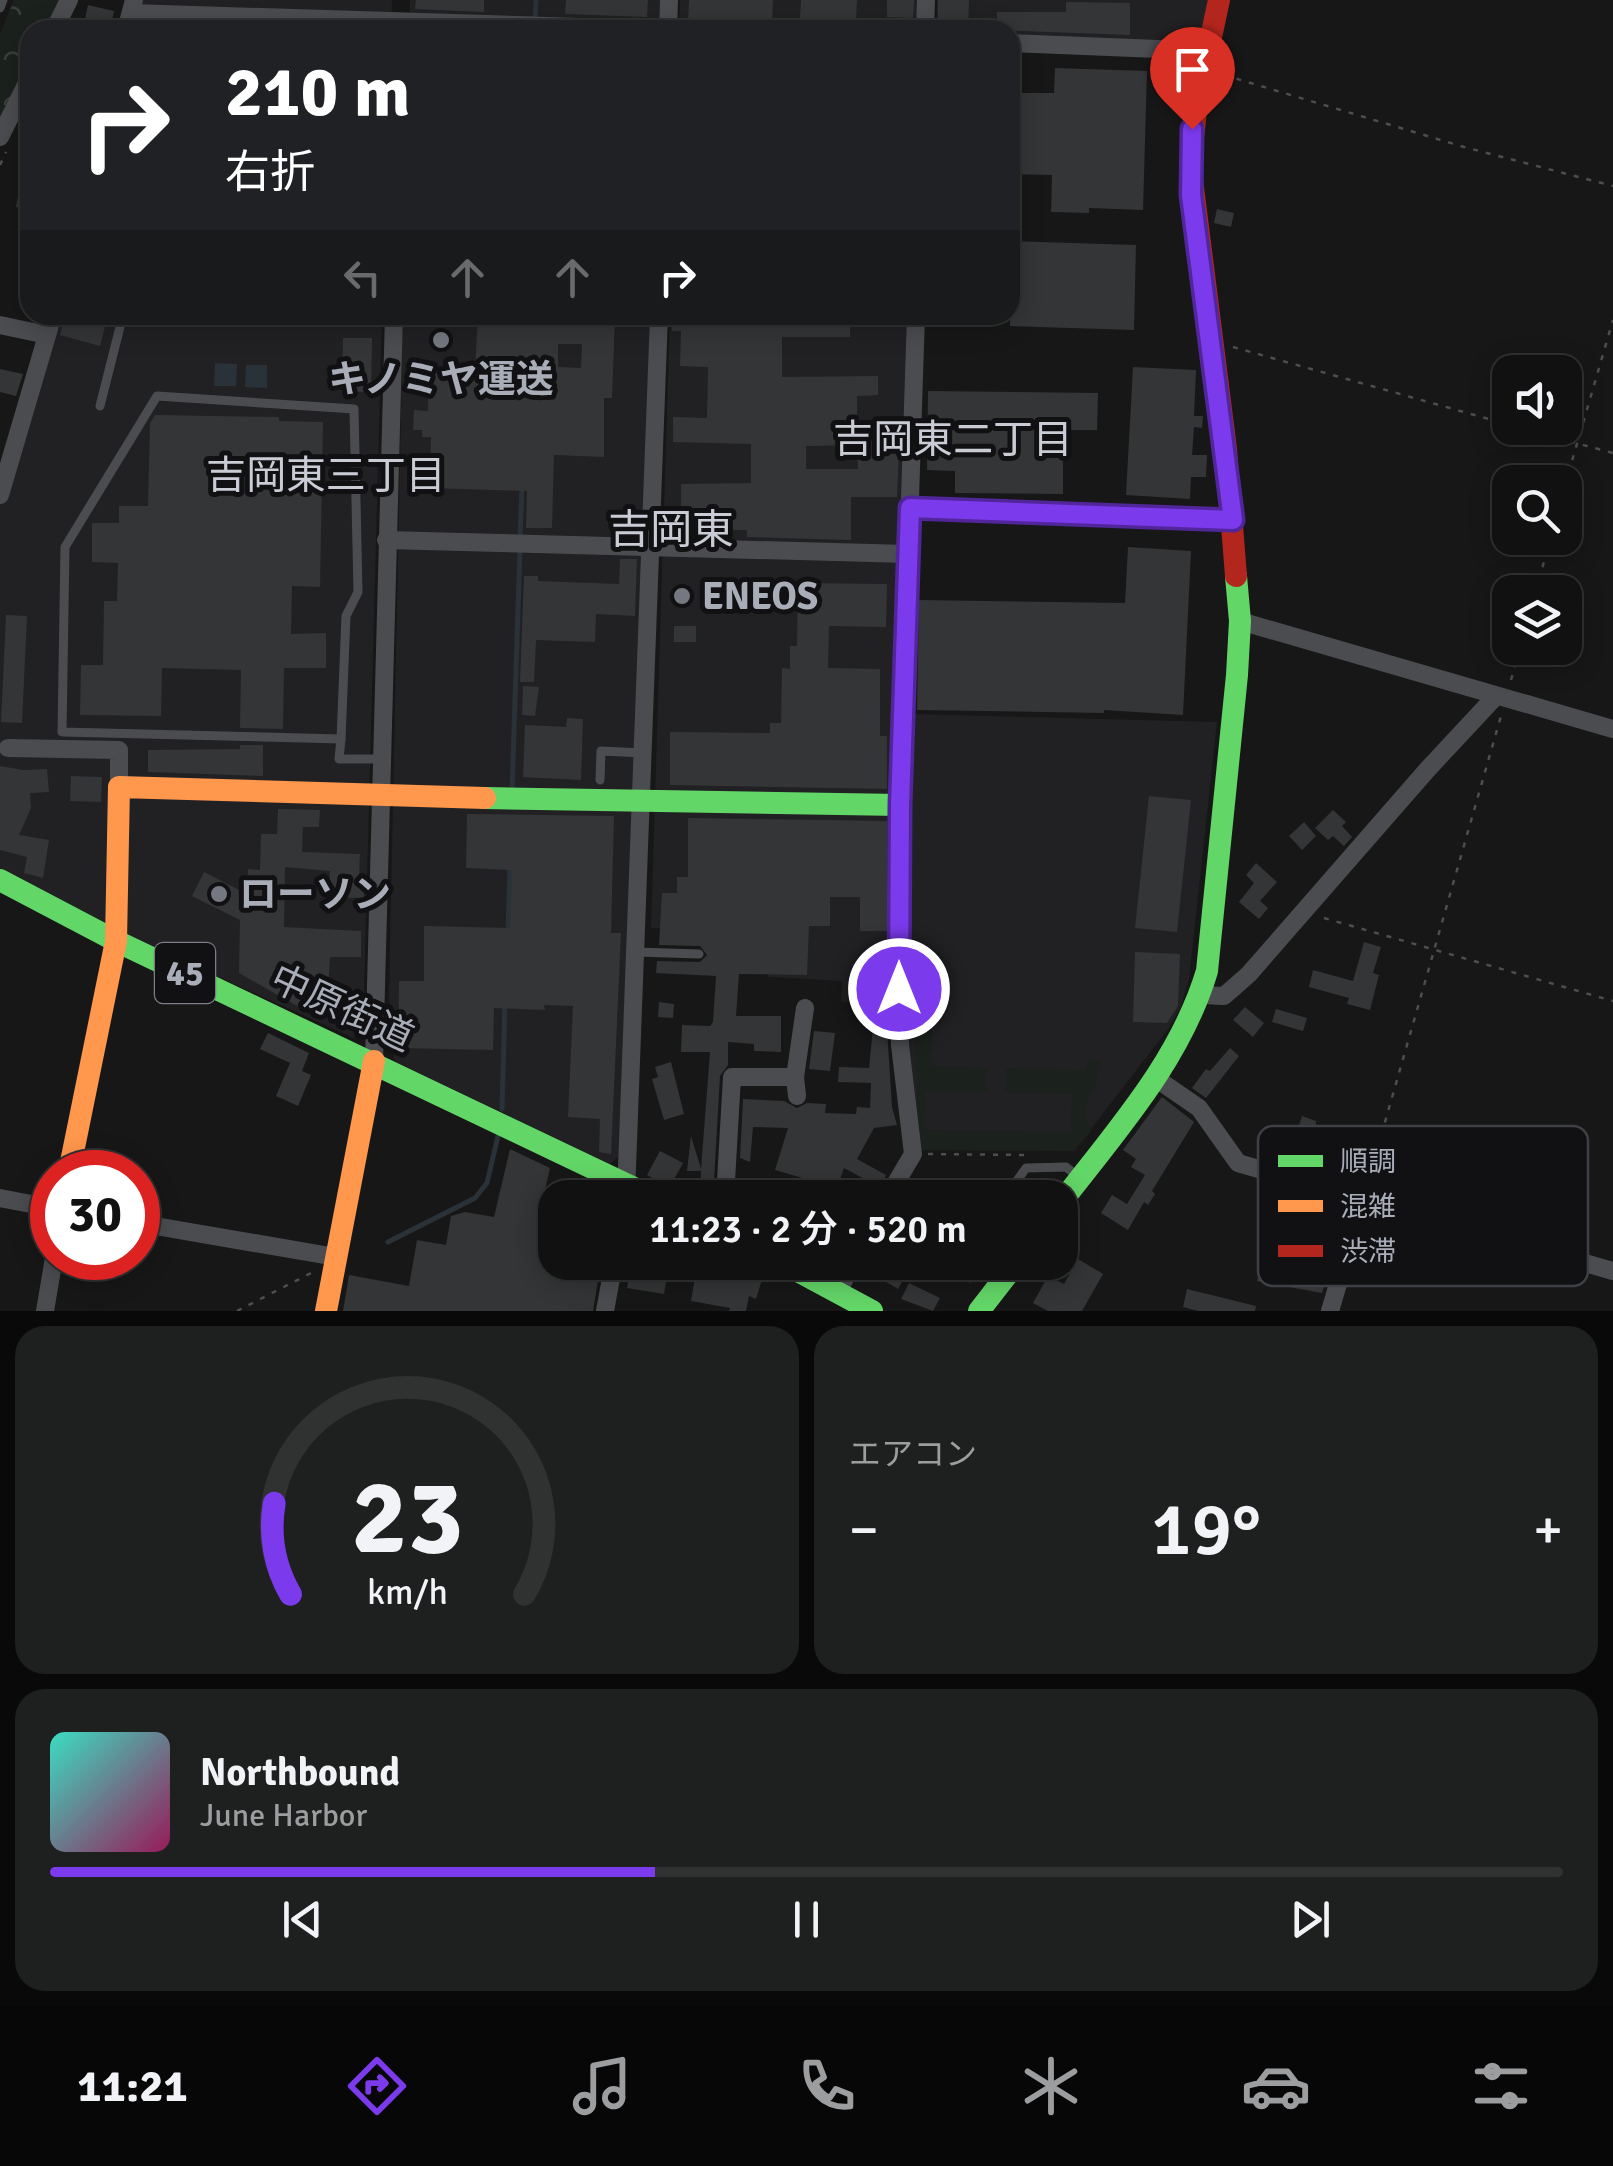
<!DOCTYPE html>
<html lang="ja">
<meta charset="utf-8">
<style>
body{margin:0;font-family:Signika,"Noto Sans JP",sans-serif;background:#1e1f1f;color:#f1f3f6;height:100vh;display:flex;flex-direction:column;font-size:38px;white-space:nowrap}
*{box-sizing:border-box;margin:0}
p{font-size:32px;color:#9c9d9f}
.icon{flex:none;width:55px;height:55px;fill:none;stroke:currentColor;stroke-width:2;stroke-linecap:round;stroke-linejoin:round}
.map{position:relative;height:1311px;overflow:hidden}
.drawer{display:flex;flex-direction:column;gap:15px;padding:15px;background:#090909;flex:1}
.drawer>*{flex:none}
.hud{position:absolute;left:20px;top:20px;width:1000px;height:305px;border-radius:30px;box-shadow:0 5px 25px #0003,0 0 0 2px #303131;background:#202124;color:#fff;overflow:hidden}
.controls{position:absolute;left:1492px;top:355px;display:grid;gap:20px}
.controls a{display:grid;place-items:center;width:90px;height:90px;border-radius:20px;background:#111;box-shadow:0 5px 25px #0003,0 0 0 2px #303131;font-size:50px}
.speed{position:absolute;left:30px;top:1150px;display:flex;gap:20px;font-size:50px;font-weight:700;text-align:center}
.speed>*{display:grid;place-content:center;width:130px;height:130px;border-radius:50%;background:#111;box-shadow:0 5px 25px #0003,0 0 0 2px #303131;line-height:1}
.speed .limit{border:15px solid #d22;background:#fff;color:#111}
.pin{position:absolute;display:grid;place-items:center;width:85px;height:85px;color:#fff;margin:-102px -42px;border-radius:50% 50% 50% 0;rotate:-45deg;box-shadow:0 0 10px #0007}
.pin .icon{rotate:45deg}
.me{position:absolute;width:110px;margin:-55px;rotate:0deg;stroke-linejoin:round;filter:drop-shadow(0 0 8px #0008)}
.turn{display:flex;align-items:center;gap:35px;height:210px;padding:0 40px;font-size:45px}
.turn .icon{width:130px;height:130px;stroke-width:2.5}
.turn b{display:block;font-size:70px;line-height:85px}
.lanes{display:flex;align-items:center;height:95px;padding:0 40px;background:#0003;justify-content:center;gap:50px;direction:ltr}
.lanes .off{opacity:.35}
.big{font-size:75px;font-weight:600;line-height:1.1}
.drawer .tile{flex:1;display:flex;flex-direction:column;justify-content:center;gap:15px;min-width:0;padding:0 35px;border-radius:30px;background:#1e1f1f}
.drawer .dial{align-items:center;gap:0}
.dial svg{height:260px;overflow:visible;fill:none;stroke:#303131;stroke-width:7;stroke-linecap:round;text-anchor:middle}
.dial text{fill:#f1f3f6;stroke:none}
.song{display:flex;align-items:center;gap:30px}
.cover{width:120px;height:120px;border-radius:15px;background:linear-gradient(135deg,hsl(170 70% 55%),hsl(330 70% 35%))}
.played{height:10px;border-radius:5px;background:linear-gradient(90deg,#7c3aed 40%,#303131 40%)}
.keys{display:flex;justify-content:space-around;direction:ltr}
.heat{display:flex;justify-content:space-between;align-items:center;font-size:55px;direction:ltr}
.drawer .tiles{flex:1;display:grid;gap:15px;grid-template-columns:1fr 1fr}
.tile:last-child{grid-column:span 2}
.trip{position:absolute;left:538px;top:1180px;width:540px;height:100px;border-radius:30px;background:#111;box-shadow:0 5px 25px #0003,0 0 0 2px #303131;font-weight:600;line-height:100px;text-align:center}
.dock{display:flex;height:160px;justify-content:space-around;align-items:center;background:#070707;color:#9c9d9f}
.dock .icon{width:70px;height:70px}
.dock .selected{color:#7c3aed}
.dock b{font-size:45px;color:#f1f3f6}
.map>svg:first-child{display:block}
.built{fill:#212124}
.green{fill:#1b211c}
.forest{fill:url(#forest-crowns)}
.water{fill:#2a3239}
.lines{fill:none;stroke-linecap:round;stroke-linejoin:round}
.stream{stroke:#2a3239;stroke-width:5}
.building{fill:#343537;fill-rule:evenodd}
.path{stroke:#4d4e52;stroke-width:2.5;stroke-dasharray:5 8;stroke-linecap:butt}
.lane{stroke:#4b4c50;stroke-width:9}
.street{stroke:#4b4c50;stroke-width:18}
.fast{stroke:#63d668;stroke-width:22}
.slow{stroke:#ff974d;stroke-width:22}
.jam{stroke:#b3261e;stroke-width:22}
.route-casing{stroke:#51269a;stroke-width:25}
.route{stroke:#7c3aed;stroke-width:18}
.poi-dot{fill:#757880;stroke:#111113;stroke-width:4}
.labels{text-anchor:middle;dominant-baseline:central;stroke-width:10;stroke-linejoin:round;paint-order:stroke}
.shield{fill:#111113;stroke:#7b7e86;stroke-width:2.5}
.shield-label{font-size:35px;font-weight:bold;fill:#a8adb8}
.poi-label{font-size:38px;font-weight:bold;fill:#a8adb8;stroke:#111113;text-anchor:start}
.street-label{font-size:38px;fill:#a8adb8;stroke:#111113}
.neighbourhood-label{font-size:40px;fill:#c9ccd4;stroke:#111113}
.quarter-label{font-size:42px;fill:#c9ccd4;stroke:#111113}
.key{fill:#111113;stroke:#3e4045;stroke-width:2.5}
.key-label{font-size:28px;fill:#a8adb8}
</style>
<div class="map">
<svg width="1613" height="1311" viewBox="0 0 1613 1311">
<defs>
<pattern id="forest-crowns" width="20" height="18" patternUnits="userSpaceOnUse" patternTransform="scale(2.5)"><rect width="20" height="18" fill="#1b211c"/><path d="M2 6a3 3 0 1 1 6 0M12 15a3 3 0 1 1 6 0" fill="none" stroke="#393f3b"/></pattern>
</defs>
<rect width="100%" height="100%" fill="#171717"/>
<!-- built -->
<g class="built">
<path d="M139,0H392L391,30H131Z"/>
<path d="M410,0H660L659,30H409Z"/>
<path d="M680,0H920L919,30H679Z"/>
<path d="M937,0H1208L1199,42L1010,39V30H936Z"/>
<path d="M56,315H382L363,1031L354,1038L107,927L0,870V502Z"/>
<path d="M403,315H650L623,1153L610,1164L396,1062L388,1043Z"/>
<path d="M670,315H911L893,1002H841L842,981L768,977V932L651,928Z"/>
<path d="M913,714L1217,722L1189,979L1181,1007L1169,1028L1074,1151L920,1150L905,1022Z"/>
</g>
<!-- green -->
<path class="green" d="M933,997L931,1066L987,1068V1092H925L924,1130L1071,1132L1072,1094L1005,1093L1006,1068L1086,1070L1087,1060L1099,1061C1099,1066 1100,1072 1098,1077C1094,1099 1074,1105 1092,1130L1074,1151L920,1150L913,998Z"/>
<!-- forest -->
<path class="forest" d="M14,0H60L45,30H30V62L0,124V35Z"/>
<!-- water -->
<g class="water">
<path d="M215,363L237,364L236,386H214Z"/>
<path d="M246,365H267V388L245,387Z"/>
</g>
<g class="lines">
<!-- stream -->
<g class="stream">
<path d="M535,22L536,0"/>
<path d="M520,537L522,488"/>
<path d="M512,792L520,548"/>
<path d="M508,932L510,868"/>
<path d="M502,1109L505,1003"/>
<path d="M388,1242L475,1198L487,1183L498,1136"/>
</g>
</g>
<!-- building -->
<g class="building">
<path d="M416,0H484V12L415,9Z"/>
<path d="M566,0H648L647,17L565,14Z"/>
<path d="M689,0H773L772,25L688,22Z"/>
<path d="M801,0H857L856,21L800,18Z"/>
<path d="M887,0H914L913,18L887,17Z"/>
<path d="M938,0H969L968,30H938Z"/>
<path d="M1066,2L1130,3V35L997,30V12H1066Z"/>
<path d="M88,5L114,11L110,30H83Z"/>
<path d="M1055,68L1147,71L1143,210L1089,208V213L1051,212L1052,175L1010,174V93H1054Z"/>
<path d="M24,166L30,167V210L16,207Z"/>
<path d="M1217,209L1234,213L1231,227L1214,223Z"/>
<path d="M1010,241L1136,245L1134,330L1010,326Z"/>
<path d="M65,315H108L100,346L60,335Z"/>
<path d="M478,315H615L612,398H604V457L554,455L552,528H526L527,491L430,488L431,437H422V430H413L414,410L428,411L429,368L475,370ZM558,344H582L581,368L558,367Z"/>
<path d="M672,315H850V337H782V377L878,376V395L857,396V428L900,426L897,497H851V540L747,537V530H732L731,513L681,514V484L751,483V444L673,442V417L707,418L708,367L680,366L681,331H672ZM857,445L858,469H806V446Z"/>
<path d="M343,338H372L371,392H342Z"/>
<path d="M1133,367L1196,370L1194,416H1203L1202,428L1194,427L1192,455H1207L1206,477H1191L1190,499L1126,495Z"/>
<path d="M0,369L23,374L16,396L0,392Z"/>
<path d="M928,391L1098,393L1097,430H1063V494L955,493V471L927,470Z"/>
<path d="M155,415L279,417V421L323,422L320,587L292,586L291,634L326,633V668H284L283,729L240,728L241,670L162,668L161,716L80,715L81,665H103L104,601H117L118,563L92,562V523H119V506H148L150,423Z"/>
<path d="M1128,547L1191,551L1183,715L1104,710V713L917,710L919,600L1125,603Z"/>
<path d="M620,559H637L635,616L596,614L595,642L536,640L534,682H520L524,576H538V581L619,584Z"/>
<path d="M798,583L887,584L886,627L829,626L828,668L880,669V736H887V789L670,785V732L770,733V723H781L782,668L790,669V646H797Z"/>
<path d="M6,615L27,616L22,723L1,722Z"/>
<rect x="674" y="626" width="22" height="16"/>
<path d="M523,686L539,687L535,716L522,715Z"/>
<path d="M567,718L583,719L581,780L523,777L525,725L566,727Z"/>
<path d="M240,745H263V776L148,772V750L240,749Z"/>
<path d="M0,766L23,770L47,769L49,792L30,793L31,808L19,835L49,840L43,878L24,873L27,857L0,850Z"/>
<path d="M71,776L102,777L101,802L70,801Z"/>
<path d="M1149,796L1191,800L1177,932L1135,928Z"/>
<path d="M278,809L320,810L319,827H303L302,852L360,854L359,879H365L364,898L329,897L330,871L285,867L284,927L361,931V957H330L327,1011H306L239,973L240,920L192,896L204,872L247,894L248,869L260,870L261,834H277Z"/>
<path d="M1333,810L1346,822L1342,826L1352,837L1344,846L1333,836L1328,840L1315,828Z"/>
<path d="M467,814L614,816L611,933H621L611,1154L599,1152L600,1119L568,1117L573,1006L544,1005L545,1010L494,1008L493,1050L398,1048L399,981H424V926L510,928L512,870L466,868Z"/>
<path d="M688,818L887,821V931H860V897H830V926H809L807,975L739,974L736,1016H781V1052L754,1051V1044L728,1042V1065L720,1076L713,1198H700L701,1171H687L691,1136L701,1169L710,1052H681L682,1025L710,1026L713,1022L716,976L656,973L657,961L700,962L707,955L700,946L659,945L662,893H677V877H688Z"/>
<path d="M1304,822L1316,836L1302,850L1289,836Z"/>
<path d="M1256,863L1277,882L1260,901L1268,908L1259,919L1239,902L1254,883L1246,875Z"/>
<path d="M1364,942L1381,947L1373,973L1379,975L1370,1010L1347,1004L1349,998L1309,987L1313,970L1353,981Z"/>
<path d="M1135,952L1180,954L1178,1006L1167,1023L1133,1022Z"/>
<path d="M659,1002L674,1004L673,1018L658,1017Z"/>
<path d="M1245,1007L1264,1023L1253,1037L1233,1020Z"/>
<path d="M1276,1009L1307,1018L1303,1031L1272,1022Z"/>
<path d="M873,1028L887,1029L892,1107L897,1125L874,1128L857,1159L886,1175L875,1198H859L868,1181L844,1168L837,1188L775,1170L788,1128L753,1127L750,1162L740,1158L743,1099L784,1101L797,1108L807,1103L826,1104L825,1113L856,1114L857,1107L870,1108L871,1083L838,1082L839,1067L869,1068Z"/>
<path d="M814,1031L835,1033L830,1071L809,1069Z"/>
<path d="M268,1033L309,1053L302,1071L311,1075L298,1106L276,1096L290,1063L260,1049Z"/>
<path d="M1230,1048L1239,1056L1206,1098L1192,1088L1206,1069L1210,1071Z"/>
<path d="M671,1062L684,1114L664,1120L652,1079L658,1077L655,1067Z"/>
<path d="M1162,1097L1194,1122L1152,1191L1155,1194L1148,1205L1144,1202L1128,1230L1101,1213L1112,1195L1127,1204L1145,1175L1131,1167L1136,1159L1123,1150Z"/>
<path d="M1302,1116L1316,1121L1313,1163L1290,1154Z"/>
<path d="M510,1149L550,1168L537,1225L555,1228V1262H601L593,1311H343L349,1275L409,1286L417,1240L446,1245L451,1216L465,1212L494,1217Z"/>
<path d="M660,1151L683,1163L669,1188L647,1175Z"/>
<path d="M1278,1187L1348,1208L1322,1293L1257,1281Z"/>
<path d="M1078,1259L1103,1274L1082,1311H1048L1033,1303L1048,1276L1064,1284Z"/>
<path d="M631,1262H649L647,1273L667,1276L664,1294L627,1288Z"/>
<path d="M688,1262H730L764,1273L756,1299L749,1296L746,1311H729L730,1308L691,1301L695,1278L686,1276Z"/>
<path d="M928,1262H980L971,1283Z"/>
<path d="M887,1268L904,1278L898,1289L881,1279Z"/>
<path d="M909,1283L940,1298L933,1311L901,1299Z"/>
<path d="M1187,1289L1256,1306L1255,1311H1198L1183,1307Z"/>
</g>
<g class="lines">
<!-- path -->
<g class="path">
<path d="M1224,75L1464,147L1613,186"/>
<path d="M0,165L6,152"/>
<path d="M1233,347L1510,425"/>
<path d="M1520,428L1613,453"/>
<path d="M1565,485L1613,320"/>
<path d="M1535,592L1551,538"/>
<path d="M1511,680L1520,648"/>
<path d="M1324,918L1613,1001"/>
<path d="M928,1154L1025,1155"/>
<path d="M1367,1185L1501,716"/>
<path d="M237,1311L311,1273"/>
</g>
<!-- lane -->
<g class="lane">
<path d="M0,8L3,0"/>
<path d="M157,396L354,409L358,592L346,616L341,739L62,732L65,547Z"/>
<path d="M100,406L123,315"/>
<path d="M341,739L339,759H380"/>
<path d="M600,780L601,751L643,753"/>
<path d="M636,952L699,954"/>
<path d="M1012,1198L1011,1189L1026,1168L1066,1167L1076,1175"/>
</g>
<!-- street -->
<g class="street">
<path d="M131,13L674,30"/>
<path d="M54,30L69,0"/>
<path d="M126,30L134,0"/>
<path d="M668,30L669,0"/>
<path d="M925,30L926,0"/>
<path d="M1010,43L1207,51"/>
<path d="M0,137L30,77"/>
<path d="M0,325L47,335"/>
<path d="M0,495L53,315"/>
<path d="M910,508L1233,520"/>
<path d="M386,540L907,554"/>
<path d="M1240,621L1613,729"/>
<path d="M8,748L119,750V787"/>
<path d="M1202,995L1224,996L1249,974L1427,770L1496,696"/>
<path d="M374,1061L394,315"/>
<path d="M1154,1077L1199,1108L1238,1163L1613,1271"/>
<path d="M797,1096L795,1077L805,1008"/>
<path d="M626,1194L659,315"/>
<path d="M0,1198L52,1208"/>
<path d="M725,1198L732,1077H795"/>
<path d="M887,1198L913,1154L900,1045L899,989L900,805L916,315"/>
<path d="M138,1223L336,1257"/>
<path d="M838,1292L853,1262"/>
<path d="M45,1311L54,1258"/>
<path d="M605,1311L614,1262"/>
<path d="M1330,1311L1363,1200"/>
</g>
<!-- fast -->
<g class="fast">
<path d="M485,798L900,805"/>
<path d="M0,880L116,941L655,1198"/>
<path d="M1060,1204C1116,1131 1180,1061 1207,971L1237,675L1240,621L1236,576"/>
<path d="M781,1262L872,1311"/>
<path d="M979,1311L1017,1262"/>
</g>
<!-- slow -->
<g class="slow">
<path d="M69,1172L116,941L119,787L485,798"/>
<path d="M326,1311L374,1061"/>
</g>
<!-- jam -->
<path class="jam" d="M1219,0L1197,102L1190,164L1226,449L1236,576"/>
</g>
<g class="lines">
<!-- route casing -->
<g class="route-casing">
<path id="route" d="M899,989L900,805L910,508L1233,520L1191,195L1192,129"/>
</g>
<!-- route -->
<use href="#route" class="route"/>
</g>
<!-- markers -->
<g class="poi-dot">
<circle cx="441" cy="340" r="10"/>
<circle cx="682" cy="596" r="10"/>
<circle cx="219" cy="894" r="10"/>
</g>
<g class="labels">
<!-- shield labels -->
<rect class="shield" x="155" y="943" width="60" height="60" rx="8"/>
<g class="shield-label">
<text x="185" y="973">45</text>
</g>
<!-- poi labels -->
<g class="poi-label">
<text x="441" y="379" text-anchor="middle">キノミヤ運送</text>
<text x="702" y="596">ENEOS</text>
<text x="239" y="894">ローソン</text>
</g>
<!-- street labels -->
<g class="street-label">
<text transform="translate(342 1008) rotate(25)">中原街道</text>
</g>
<!-- neighbourhood labels -->
<g class="neighbourhood-label">
<text x="953" y="440">吉岡東二丁目</text>
<text x="326" y="476">吉岡東三丁目</text>
</g>
<!-- quarter labels -->
<g class="quarter-label">
<text x="671" y="530">吉岡東</text>
</g>
</g>
<!-- legend -->
<rect x="1258" y="1126" width="330" height="160" rx="15" class="key"/>
<rect x="1278" y="1155" width="45" height="12" fill="#63d668"/>
<rect x="1278" y="1200" width="45" height="12" fill="#ff974d"/>
<rect x="1278" y="1245" width="45" height="12" fill="#b3261e"/>
<g class="key-label">
<text x="1340" y="1171">順調</text>
<text x="1340" y="1216">混雑</text>
<text x="1340" y="1261">渋滞</text>
</g>
</svg>
<div class="controls">
<a><svg class="icon" aria-label="sound" viewBox="0 0 24 24"><path d="M4 9h4l5-4v14l-5-4H4zM17 9q2 3 0 6"/></svg></a>
<a><svg class="icon" aria-label="search" viewBox="0 0 24 24"><circle cx="10" cy="10" r="6"/><path d="M15 15l6 6"/></svg></a>
<a><svg class="icon" aria-label="layers" viewBox="0 0 24 24"><path d="M12 4l9 5-9 5-9-5zM3 14l9 5 9-5"/></svg></a>
</div>
<div class="speed"><div class="limit">30</div></div>
<div class="pin" style="left:1192px;top:129px;background:#d93025"><svg class="icon" aria-label="arrive" viewBox="0 0 24 24"><path d="M6 21V4h12l-3 4 3 4H6"/></svg></div>
<svg class="me" style="left:899px;top:989px" viewBox="-20 -20 40 40"><circle r="17" fill="#7c3aed" stroke="#fff" stroke-width="3"/><path d="M0-11L8 9 0 5-8 9z" fill="#fff"/></svg>
<div class="trip">11:23 · 2 分 · 520 m</div>
<div class="hud">
<div class="turn"><svg class="icon" aria-label="right" viewBox="0 0 24 24"><path d="M7 20v-9h11M14 6l5 5-5 5"/></svg><div><b>210 m</b>右折</div></div>
<div class="lanes"><svg class="icon off" aria-label="left" viewBox="0 0 24 24"><path d="M17 20v-9H6M10 6l-5 5 5 5"/></svg><svg class="icon off" aria-label="ahead" viewBox="0 0 24 24"><path d="M12 20V5M6 11l6-6 6 6"/></svg><svg class="icon off" aria-label="ahead" viewBox="0 0 24 24"><path d="M12 20V5M6 11l6-6 6 6"/></svg><svg class="icon" aria-label="right" viewBox="0 0 24 24"><path d="M7 20v-9h11M14 6l5 5-5 5"/></svg></div>
</div>
</div>
<section class="drawer">
<div class="tiles">
<div class="tile dial"><svg viewBox="0 0 100 80">
<path d="M14 69A42 42 0 1 1 86 69"/>
<path d="M14 69A42 42 0 0 1 9 41" stroke="#7c3aed"/>
<text x="50" y="56" font-size="32" font-weight="700">23</text>
<text x="50" y="72" font-size="11">km/h</text>
</svg></div>
<div class="tile"><p>エアコン</p>
<div class="heat"><a>−</a><b class="big">19°</b><a>+</a></div>
</div>
<div class="tile">
<div class="song"><i class="cover"></i><div><b>Northbound</b><p>June Harbor</p></div></div>
<div class="played"></div>
<div class="keys"><svg class="icon" aria-label="previous" viewBox="0 0 24 24"><path d="M18 5L8 12l10 7zM5 5v14"/></svg><svg class="icon" aria-label="pause" viewBox="0 0 24 24"><path d="M8 5v14M16 5v14"/></svg><svg class="icon" aria-label="next" viewBox="0 0 24 24"><path d="M6 5l10 7-10 7zM19 5v14"/></svg></div>
</div>
</div>
</section>
<nav class="dock">
<b>11:21</b>
<svg class="icon selected" aria-label="directions" viewBox="0 0 24 24"><path d="M12 3l9 9-9 9-9-9zM9 14v-3h6M13 9l2 2-2 2"/></svg>
<svg class="icon" aria-label="music" viewBox="0 0 24 24"><path d="M9 18V5l10-2v13"/><circle cx="6" cy="18" r="3"/><circle cx="16" cy="16" r="3"/></svg>
<svg class="icon" aria-label="phone" viewBox="0 0 24 24"><path d="M5 4h4l2 5-3 2q2 4 5 5l2-3 5 2v4C11 20 4 13 5 4z"/></svg>
<svg class="icon" aria-label="climate" viewBox="0 0 24 24"><path d="M12 3v18M4 7l16 10M4 17L20 7"/></svg>
<svg class="icon" aria-label="car" viewBox="0 0 24 24"><path d="M5 17H2v-5l4-1 3-4h7l3 4 3 1v5h-3M9 17h6M6 11h13"/><circle cx="7" cy="17" r="2"/><circle cx="17" cy="17" r="2"/></svg>
<svg class="icon" aria-label="filters" viewBox="0 0 24 24"><path d="M4 7h16M4 17h16"/><circle cx="9" cy="7" r="2"/><circle cx="15" cy="17" r="2"/></svg>
</nav>
